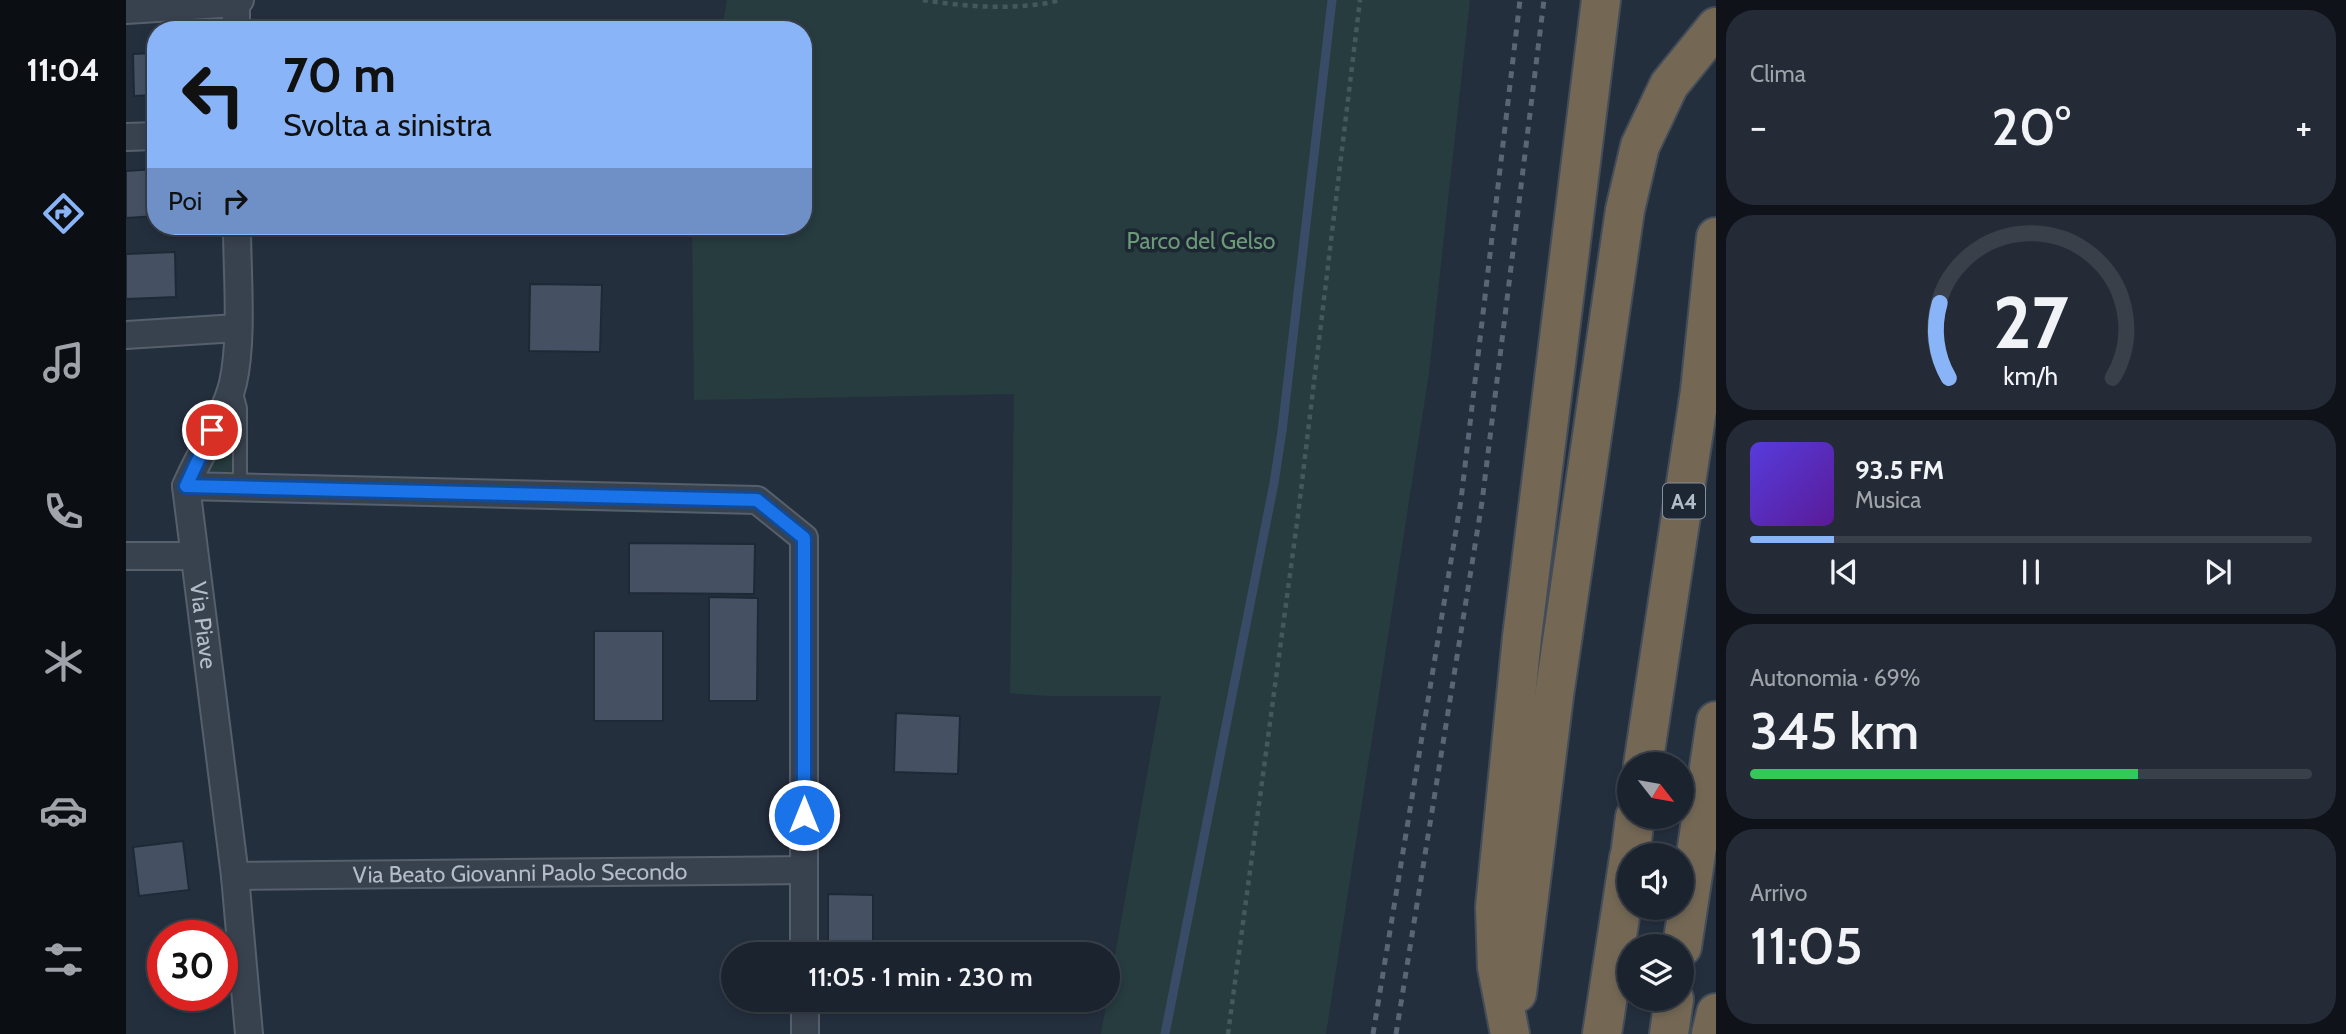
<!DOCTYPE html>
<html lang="it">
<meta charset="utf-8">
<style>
body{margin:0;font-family:Cabin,sans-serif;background:#242b36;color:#f1f3f6;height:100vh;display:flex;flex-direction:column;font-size:26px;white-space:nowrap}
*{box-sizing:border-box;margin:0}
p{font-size:23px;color:#a0a4aa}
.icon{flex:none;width:38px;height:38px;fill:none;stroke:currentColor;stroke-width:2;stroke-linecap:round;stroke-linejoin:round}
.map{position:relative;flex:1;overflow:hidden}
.sheet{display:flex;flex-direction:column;gap:10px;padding:10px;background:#0f1319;width:630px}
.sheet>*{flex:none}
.top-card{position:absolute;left:21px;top:21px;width:665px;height:214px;border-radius:28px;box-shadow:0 4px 10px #0003,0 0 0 2px #39404a;background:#8ab4f8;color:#111;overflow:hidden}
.needle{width:46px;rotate:121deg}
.buttons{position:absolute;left:1491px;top:752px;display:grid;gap:14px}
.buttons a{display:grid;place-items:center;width:77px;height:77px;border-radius:50%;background:#1b232e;box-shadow:0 4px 10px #0003,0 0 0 2px #39404a;font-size:35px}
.speed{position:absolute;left:21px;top:920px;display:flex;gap:14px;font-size:35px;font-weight:700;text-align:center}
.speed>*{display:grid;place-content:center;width:91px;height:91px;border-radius:50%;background:#1b232e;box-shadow:0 4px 10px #0003,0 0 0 2px #39404a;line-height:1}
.speed .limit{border:10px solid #d22;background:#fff;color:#111}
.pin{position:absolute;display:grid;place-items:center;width:60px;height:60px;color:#fff;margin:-30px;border:4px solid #fff;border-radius:50%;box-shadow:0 2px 7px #0007}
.me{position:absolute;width:77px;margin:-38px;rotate:0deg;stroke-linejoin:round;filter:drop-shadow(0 0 5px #0008)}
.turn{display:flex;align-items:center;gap:24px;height:147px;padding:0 21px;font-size:32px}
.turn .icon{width:91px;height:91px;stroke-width:2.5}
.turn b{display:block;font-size:49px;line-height:60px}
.then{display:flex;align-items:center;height:66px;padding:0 21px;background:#0003;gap:14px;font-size:26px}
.big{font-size:52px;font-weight:600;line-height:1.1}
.sheet .card{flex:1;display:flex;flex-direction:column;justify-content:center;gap:10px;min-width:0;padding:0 24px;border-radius:28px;background:#242b36}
.sheet .dial{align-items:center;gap:0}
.dial svg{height:182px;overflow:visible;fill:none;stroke:#39404a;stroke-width:7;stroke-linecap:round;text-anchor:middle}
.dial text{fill:#f1f3f6;stroke:none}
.song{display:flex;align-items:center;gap:21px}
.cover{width:84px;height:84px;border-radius:10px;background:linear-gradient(135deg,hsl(250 70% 55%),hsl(270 70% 35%))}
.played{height:7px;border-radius:4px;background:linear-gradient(90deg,#8ab4f8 15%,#39404a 15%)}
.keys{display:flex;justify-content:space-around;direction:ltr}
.heat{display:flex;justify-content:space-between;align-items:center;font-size:38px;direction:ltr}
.charge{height:10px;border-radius:5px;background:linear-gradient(90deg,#34c759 69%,#39404a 0)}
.trip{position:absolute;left:595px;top:942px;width:399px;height:70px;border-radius:35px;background:#1b232e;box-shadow:0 4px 10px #0003,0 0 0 2px #39404a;font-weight:600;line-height:70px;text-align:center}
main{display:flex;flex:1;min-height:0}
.tab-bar{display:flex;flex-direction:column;width:126px;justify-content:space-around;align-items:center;background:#0b0e12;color:#a0a4aa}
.tab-bar .icon{width:49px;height:49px}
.tab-bar .current{color:#8ab4f8}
.tab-bar b{font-size:32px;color:#f1f3f6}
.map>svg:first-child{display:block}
.green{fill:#263c3f}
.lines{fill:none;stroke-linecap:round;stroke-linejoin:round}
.stream{stroke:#394c67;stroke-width:9}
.building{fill:#455162;stroke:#1f2835;stroke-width:2}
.service-casing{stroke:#565f6c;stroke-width:16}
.minor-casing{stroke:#565f6c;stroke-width:30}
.motorway-casing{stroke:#434c59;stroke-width:42}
.path{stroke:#44595c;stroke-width:4.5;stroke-dasharray:5 5;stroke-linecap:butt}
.service{stroke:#38414e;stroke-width:12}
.minor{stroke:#38414e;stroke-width:26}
.motorway{stroke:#746855;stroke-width:38}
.rail{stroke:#5a6575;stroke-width:5;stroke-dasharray:7 7;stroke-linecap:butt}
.route-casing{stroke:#114b97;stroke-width:18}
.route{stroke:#1a73e8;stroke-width:12}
.labels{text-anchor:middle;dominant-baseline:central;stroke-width:7;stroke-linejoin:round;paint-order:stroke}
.shield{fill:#1d2633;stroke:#878f9c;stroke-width:2}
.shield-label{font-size:21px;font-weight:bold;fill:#b4bcc9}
.park-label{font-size:23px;fill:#6b9a76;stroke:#1d2633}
.street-label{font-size:23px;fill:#b4bcc9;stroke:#1d2633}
</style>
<main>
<nav class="tab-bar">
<b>11:04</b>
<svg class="icon current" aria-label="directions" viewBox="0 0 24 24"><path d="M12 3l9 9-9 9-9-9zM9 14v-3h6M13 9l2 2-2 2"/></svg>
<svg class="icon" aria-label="music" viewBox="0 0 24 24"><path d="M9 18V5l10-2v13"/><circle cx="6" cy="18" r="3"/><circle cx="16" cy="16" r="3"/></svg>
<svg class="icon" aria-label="phone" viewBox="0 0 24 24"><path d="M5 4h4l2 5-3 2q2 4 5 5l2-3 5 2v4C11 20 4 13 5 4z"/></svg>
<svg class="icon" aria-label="climate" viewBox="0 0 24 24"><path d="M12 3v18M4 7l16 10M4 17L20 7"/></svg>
<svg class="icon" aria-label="car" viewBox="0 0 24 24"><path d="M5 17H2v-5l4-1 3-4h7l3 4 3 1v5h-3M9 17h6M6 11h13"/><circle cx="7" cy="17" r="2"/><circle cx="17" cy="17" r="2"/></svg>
<svg class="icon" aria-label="filters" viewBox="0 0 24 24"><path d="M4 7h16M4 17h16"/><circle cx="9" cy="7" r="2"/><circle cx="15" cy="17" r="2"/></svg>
</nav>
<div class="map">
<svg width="1590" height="1034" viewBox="0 0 1590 1034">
<rect width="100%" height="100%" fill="#242f3e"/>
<!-- green -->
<g class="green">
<path d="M601,0H1344L1303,373L1200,1034H975L1035,696H922L884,693L888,394L568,400L566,226H677V30H596Z"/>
<path d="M106,418L110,421V471L106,476H80V472Z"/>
</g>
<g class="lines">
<!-- stream -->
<path class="stream" d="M1039,1034L1148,483L1156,431L1206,0"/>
</g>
<!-- building -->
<g class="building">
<path d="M30,53V95L8,96L7,54Z"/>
<path d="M30,169V216L0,218V171Z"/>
<path d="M49,252L50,297L0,299V254Z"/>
<path d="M404,284L476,285L474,352L403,351Z"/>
<path d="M503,543L629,544L628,594L503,593Z"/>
<path d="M583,597L632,598L631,701H583Z"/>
<rect x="468" y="631" width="69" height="90"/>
<path d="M770,713L834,716L832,774L768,772Z"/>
<path d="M57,841L63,890L13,896L7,847Z"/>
<path d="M702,894L747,895V954H702Z"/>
</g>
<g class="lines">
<!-- service casing -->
<g class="service-casing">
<path id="service" d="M109,389L114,408V486"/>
</g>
<!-- minor casing -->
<g class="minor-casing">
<g id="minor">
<path d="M110,3V30"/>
<path d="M0,10L110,3L114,0"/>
<path d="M0,137L30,136"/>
<path id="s1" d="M111,226C111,273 117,338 107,383C99,416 74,453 60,486L109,876L123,1034"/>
<path d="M0,335L111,328"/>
<path d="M60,486L631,500L678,538V954"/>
<path d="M0,556H68"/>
<path id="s2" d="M109,876L678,870"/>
<path d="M679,999V1034"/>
</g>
</g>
<!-- motorway casing -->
<g class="motorway-casing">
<g id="motorway">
<path d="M1517,765L1574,391L1590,237"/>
<path d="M1504,856L1509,817"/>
<path d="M1556,947L1590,721"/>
<path d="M1391,993L1428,696L1499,210L1514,146L1543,85L1590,27"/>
<path d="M1384,1034L1371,967L1369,907L1396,637L1475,0"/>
<path d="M1476,1034L1503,858"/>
<path d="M1543,1034L1548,999"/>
<path d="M1585,1034L1590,1013"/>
</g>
</g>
<!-- path -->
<g class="path">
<path d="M797,0C841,7 892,11 935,0"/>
<path d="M1102,1034L1172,515L1234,0"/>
</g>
<!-- service -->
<use href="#service" class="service"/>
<!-- minor -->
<use href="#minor" class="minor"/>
<!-- motorway -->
<use href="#motorway" class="motorway"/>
<!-- rail -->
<g class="rail">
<path d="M1247,1034L1335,500L1394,0"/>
<path d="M1270,1034L1356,502L1418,0"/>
</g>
</g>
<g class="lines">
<!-- route casing -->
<g class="route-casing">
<path id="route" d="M86,430L60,486L631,500L678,538V815"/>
</g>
<!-- route -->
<use href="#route" class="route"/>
</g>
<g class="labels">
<!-- shield labels -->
<rect class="shield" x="1537" y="483.5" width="42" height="35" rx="5"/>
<g class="shield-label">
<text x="1558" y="501">A4</text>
</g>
<!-- park labels -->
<g class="park-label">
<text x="1075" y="241">Parco del Gelso</text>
</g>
<!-- street labels -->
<g class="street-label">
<text stroke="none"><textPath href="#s1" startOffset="411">Via Piave</textPath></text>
<text stroke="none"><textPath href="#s2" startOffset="285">Via Beato Giovanni Paolo Secondo</textPath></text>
</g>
</g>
</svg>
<div class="buttons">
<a><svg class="needle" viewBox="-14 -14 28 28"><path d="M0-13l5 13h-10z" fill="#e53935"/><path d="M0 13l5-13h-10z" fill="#a0a4aa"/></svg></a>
<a><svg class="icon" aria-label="sound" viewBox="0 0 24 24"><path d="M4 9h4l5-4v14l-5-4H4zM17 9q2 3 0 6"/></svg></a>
<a><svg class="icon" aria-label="layers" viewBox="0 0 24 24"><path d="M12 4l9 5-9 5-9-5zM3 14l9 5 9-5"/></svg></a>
</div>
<div class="speed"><div class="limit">30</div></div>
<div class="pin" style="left:86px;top:430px;background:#d93025"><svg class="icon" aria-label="arrive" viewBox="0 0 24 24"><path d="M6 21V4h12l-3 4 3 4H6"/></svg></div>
<svg class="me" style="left:678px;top:815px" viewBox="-20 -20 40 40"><circle r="17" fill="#1a73e8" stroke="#fff" stroke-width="3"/><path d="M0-11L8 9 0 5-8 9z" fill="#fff"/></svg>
<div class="trip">11:05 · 1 min · 230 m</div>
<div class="top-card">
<div class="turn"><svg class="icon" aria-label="left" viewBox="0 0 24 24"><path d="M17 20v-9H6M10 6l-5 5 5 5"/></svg><div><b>70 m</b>Svolta a sinistra</div></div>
<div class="then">Poi<svg class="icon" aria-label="right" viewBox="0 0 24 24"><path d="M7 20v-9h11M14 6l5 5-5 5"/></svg></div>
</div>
</div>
<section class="sheet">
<div class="card"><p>Clima</p>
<div class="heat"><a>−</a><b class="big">20°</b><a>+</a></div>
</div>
<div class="card dial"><svg viewBox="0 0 100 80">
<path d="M14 69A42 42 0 1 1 86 69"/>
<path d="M14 69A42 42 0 0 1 10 36" stroke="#8ab4f8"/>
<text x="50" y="56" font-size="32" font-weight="700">27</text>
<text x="50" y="72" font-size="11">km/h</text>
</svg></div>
<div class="card">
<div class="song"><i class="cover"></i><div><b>93.5 FM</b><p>Musica</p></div></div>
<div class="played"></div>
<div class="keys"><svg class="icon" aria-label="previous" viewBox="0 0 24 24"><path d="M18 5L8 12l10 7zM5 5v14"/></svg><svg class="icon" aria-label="pause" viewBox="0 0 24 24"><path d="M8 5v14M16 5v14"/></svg><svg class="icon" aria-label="next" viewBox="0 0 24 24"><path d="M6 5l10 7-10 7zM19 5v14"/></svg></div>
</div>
<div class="card"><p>Autonomia · 69%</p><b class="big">345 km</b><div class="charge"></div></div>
<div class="card"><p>Arrivo</p><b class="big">11:05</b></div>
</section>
</main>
